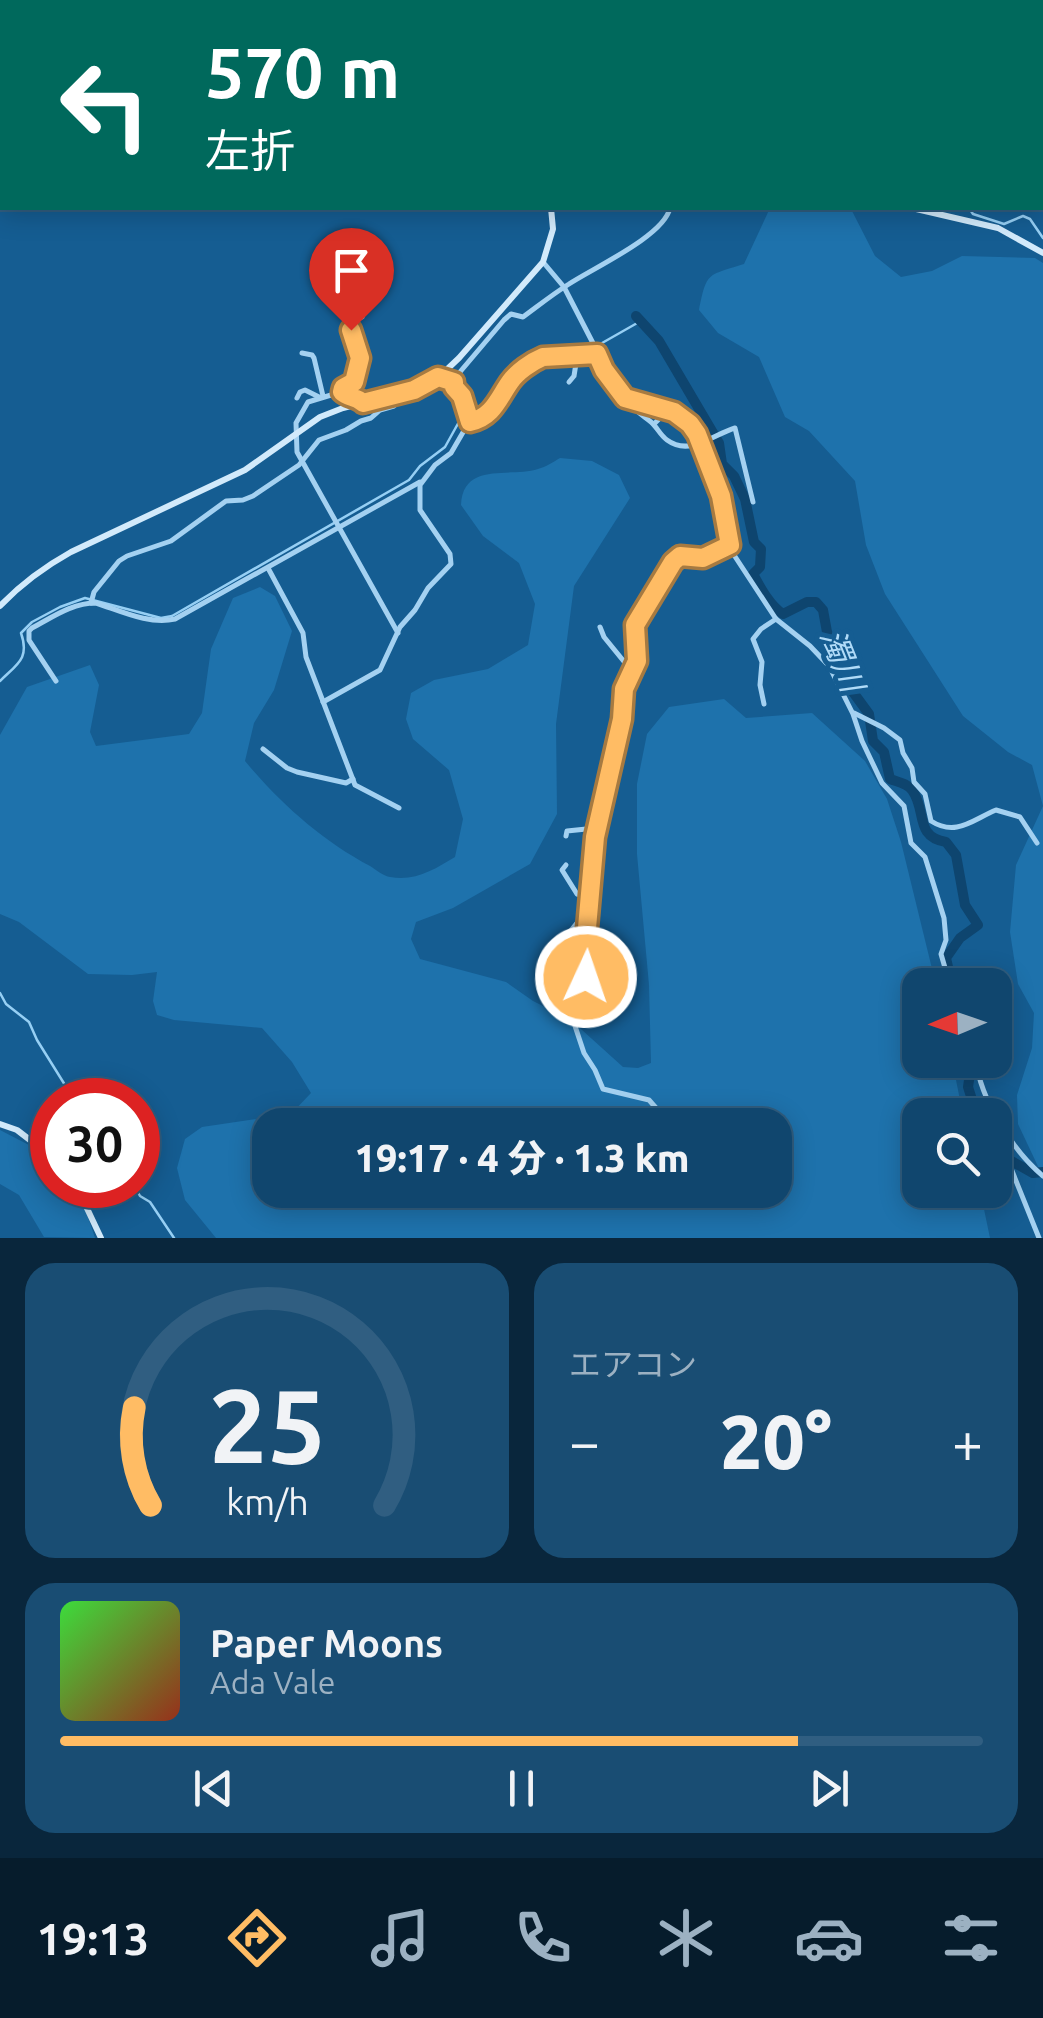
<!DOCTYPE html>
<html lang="ja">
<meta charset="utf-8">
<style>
body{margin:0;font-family:Ubuntu,"Noto Sans JP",sans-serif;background:#194d73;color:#f1f3f6;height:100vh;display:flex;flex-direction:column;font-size:38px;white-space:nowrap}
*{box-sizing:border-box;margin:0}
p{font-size:32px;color:#9cb1c2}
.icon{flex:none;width:55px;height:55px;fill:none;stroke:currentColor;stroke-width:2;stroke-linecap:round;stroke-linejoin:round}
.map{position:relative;height:1238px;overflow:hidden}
.sheet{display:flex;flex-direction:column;gap:25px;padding:25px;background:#09263c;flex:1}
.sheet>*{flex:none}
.hud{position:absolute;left:0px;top:0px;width:1045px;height:210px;box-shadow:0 5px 25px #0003,0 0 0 2px #305e81;background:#00695c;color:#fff;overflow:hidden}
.needle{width:65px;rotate:268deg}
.fabs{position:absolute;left:902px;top:968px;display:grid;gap:20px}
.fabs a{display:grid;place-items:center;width:110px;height:110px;border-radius:20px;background:#10466e;box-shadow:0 5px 25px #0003,0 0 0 2px #305e81;font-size:50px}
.speed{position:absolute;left:30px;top:1078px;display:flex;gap:20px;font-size:50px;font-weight:700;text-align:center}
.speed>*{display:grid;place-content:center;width:130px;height:130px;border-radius:50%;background:#10466e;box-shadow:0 5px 25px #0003,0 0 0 2px #305e81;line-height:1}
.speed .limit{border:15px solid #d22;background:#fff;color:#111}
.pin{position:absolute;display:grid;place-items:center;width:85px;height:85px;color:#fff;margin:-102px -42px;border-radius:50% 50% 50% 0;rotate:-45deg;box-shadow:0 0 10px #0007}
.pin .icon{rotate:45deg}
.me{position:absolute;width:110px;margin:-55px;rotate:3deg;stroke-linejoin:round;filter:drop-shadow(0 0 8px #0008)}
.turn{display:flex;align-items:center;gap:35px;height:210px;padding:0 40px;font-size:45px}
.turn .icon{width:130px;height:130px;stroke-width:2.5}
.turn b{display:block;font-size:70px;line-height:85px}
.big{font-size:75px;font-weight:800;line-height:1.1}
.sheet .card{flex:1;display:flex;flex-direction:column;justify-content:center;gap:15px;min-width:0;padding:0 35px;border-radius:30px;background:#194d73}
.sheet .dial{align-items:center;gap:0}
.dial svg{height:260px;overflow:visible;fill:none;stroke:#305e81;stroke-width:7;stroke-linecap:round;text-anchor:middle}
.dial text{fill:#f1f3f6;stroke:none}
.song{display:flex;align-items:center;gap:30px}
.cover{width:120px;height:120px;border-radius:15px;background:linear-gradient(135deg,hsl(120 70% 55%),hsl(10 70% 35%))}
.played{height:10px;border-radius:5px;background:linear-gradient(90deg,#ffbc64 80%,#305e81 80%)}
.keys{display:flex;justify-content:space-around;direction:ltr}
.heat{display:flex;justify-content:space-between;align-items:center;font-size:55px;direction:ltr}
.sheet .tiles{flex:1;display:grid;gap:25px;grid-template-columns:1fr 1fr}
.card:last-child{grid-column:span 2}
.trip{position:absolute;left:252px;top:1108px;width:540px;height:100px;border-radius:30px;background:#10466e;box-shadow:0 5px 25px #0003,0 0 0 2px #305e81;font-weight:800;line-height:100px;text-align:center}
.menu{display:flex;height:160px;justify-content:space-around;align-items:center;background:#061c2c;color:#9cb1c2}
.menu .icon{width:70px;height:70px}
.menu .selected{color:#ffbc64}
.menu b{font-size:45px;color:#f1f3f6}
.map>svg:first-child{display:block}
.green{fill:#1e72ac;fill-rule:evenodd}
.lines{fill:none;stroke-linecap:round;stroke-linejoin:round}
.stream{stroke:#96cff4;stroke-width:2.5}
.river{stroke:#0e456f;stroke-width:10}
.street{stroke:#a4d1f1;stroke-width:5}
.secondary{stroke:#d2eafb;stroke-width:6}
.route-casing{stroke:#a67a41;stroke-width:25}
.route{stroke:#ffbc64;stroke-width:18}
.labels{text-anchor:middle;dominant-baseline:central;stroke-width:10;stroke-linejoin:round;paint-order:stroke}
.water-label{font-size:32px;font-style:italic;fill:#b0dbf8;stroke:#155d92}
</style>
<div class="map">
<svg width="1043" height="1238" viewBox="0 0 1043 1238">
<rect width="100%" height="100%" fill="#155d92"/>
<!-- green -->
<g class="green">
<path d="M770,208H845L852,211L875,256L901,277L932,271L962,256L1035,258L1043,263V1177L1018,1124L1017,1095L1032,1048L1034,1013L1018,984L1010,932L1016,865L1043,806L1032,765L1008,752L963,716L885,594L866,545L855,481L809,431L785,417L759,357L718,333L699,310C707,271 707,276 744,264Z"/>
<path d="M560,458L592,461L619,475L630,498L574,586L556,724L557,814L530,864L453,908L416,922L411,939L420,959L506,982L533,1001L571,1020L623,1067L638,1068L651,1063L649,985L637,854V784L647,734L669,707L724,699L746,718L812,713L865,761L887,799L901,842L936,985H920V1060H952L963,1115H920V1190H980L990,1238H216L185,1200L177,1168L185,1139L202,1127L291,1114L311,1093L292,1062L262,1028L174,1020L157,1015L153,1001L157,972L132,975L88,974L19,922L0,914V735L27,687L90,665L99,685L90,732L96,746L189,734L202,713L211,649L233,598L260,587L275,596L292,631L274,690L254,723L245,761C280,803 321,840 370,866C376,870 384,876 390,877C415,882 435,869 455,857L463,819L449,770L413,739L406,719L411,693L434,680L488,669L528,645L535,604L519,563L483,536L461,505C463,461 510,478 538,469C546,467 553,462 560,458ZM270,1125H775V1190H270Z"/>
<path d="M0,1130L52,1157V1185H72L83,1202L95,1238L44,1237L19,1195L0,1184Z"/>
</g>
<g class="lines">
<!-- stream -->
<g class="stream">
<path d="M430,0L433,2"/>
<path d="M969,208L973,214L1004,224L1023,216L1030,219L1043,238"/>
<path d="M0,681C17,664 30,659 21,633L32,622L60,607L85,598L161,618L172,616L409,480L420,466L445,447L460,420L484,406L509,371L539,352L588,351L639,322"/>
<path d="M0,993L6,1004L29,1022L37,1040L65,1085L79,1100"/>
<path d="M134,1185L140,1196L150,1202L174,1238"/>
</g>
<!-- river -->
<g class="river">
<path d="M636,316L659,341L719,443L722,464L734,476L745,499L754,542L761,549L760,567L753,574C760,587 770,606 783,614L807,602H816L823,610L827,632L848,673L850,688L869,714L873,741L884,752L890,779C898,782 907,783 912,790C927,810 914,837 946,842L956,855L965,905L978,925L960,938L946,958L951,980L946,985"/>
<path d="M972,1060L968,1087L977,1115"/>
<path d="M995,1152L1033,1173L1043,1172"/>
</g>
<!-- street -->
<g class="street">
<path d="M376,0L377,2"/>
<path d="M256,2L257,0"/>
<path d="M762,2L763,0"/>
<path d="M543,262L564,287L596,349C598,362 614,392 626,398C640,406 659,407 674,412L682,417L697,434L721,496L734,555L776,619L810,646L829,666L853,714L862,741L882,783L904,806L911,843L925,857L944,918L946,940L941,954L950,985"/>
<path d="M302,353L312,355L314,358L323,396"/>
<path d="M569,382L574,376L577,357"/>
<path d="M341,392L343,388L354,382L360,359L350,325L351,322L362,317"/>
<path d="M297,398L300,392L305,390L319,397"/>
<path d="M629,399C634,411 641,414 651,422C657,427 660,435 667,440C690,457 714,434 735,428L753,502"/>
<path d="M363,403C356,396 348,398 341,392L308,402L296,423L297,452L398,633"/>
<path d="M469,422L462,396L454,387V379L504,320L511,314L523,317C538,306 553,294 569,284C593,268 664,236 670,208"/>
<path d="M654,424L668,410"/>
<path d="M268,568L303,633L306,657L355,785L399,808"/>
<path d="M91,603L94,592L119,561L127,556L171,541L226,501L243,500L253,496L299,465L319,440L346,430L361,421L371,418L380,410L394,406L405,393"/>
<path d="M600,627L604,637L626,664L632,662L633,642"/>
<path d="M56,681L29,640V631L32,628C53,617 72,603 96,603C121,611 149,625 175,619L420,482"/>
<path d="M323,702L380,670L400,627L415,610L428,588L451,564L450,554L420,510V485L435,465L451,453L469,422C493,418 498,400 510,382C517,371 531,362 543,357L597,354"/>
<path d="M764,704L760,685L762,662L753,639L761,629L776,619"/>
<path d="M854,713L884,728L900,740L903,753L912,768L914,782L925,794L931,821C956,837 972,820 996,810L1020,817L1037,843"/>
<path d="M263,749L287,768L297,772L346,783L353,779"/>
<path d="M566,836L567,831L596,828"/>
<path d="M566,865L562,870L577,894L591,898"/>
<path d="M563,940L577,923L589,916"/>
<path d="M976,1060C980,1099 1013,1151 1043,1176"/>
<path d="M671,1125L649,1100L603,1089L595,1070L584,1053L575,1026L578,999L585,977L584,961L595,837L622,719L624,689L637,661L635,625L673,562L679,556L703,558L731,545"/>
<path d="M1000,1126L1004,1151L1039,1238"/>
<path d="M775,1178L783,1187"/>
</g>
<!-- secondary -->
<g class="secondary">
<path d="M340,0L348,2"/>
<path d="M912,208L998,228L1043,253"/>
<path d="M0,606C22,583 44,567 71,552L245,470L320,417L343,408L413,390L441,375L459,358L543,262L553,229L551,208"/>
<path d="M0,1124L17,1130L52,1157"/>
<path d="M76,1185L101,1238"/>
</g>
</g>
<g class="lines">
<!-- route casing -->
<g class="route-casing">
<path id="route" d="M351,330L360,358L354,382L343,388L342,392C348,398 356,396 363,403L414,390L438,377L454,382V387L462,396L470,422C493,417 498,399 510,382C517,372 531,362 543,357L597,354L604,370L625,398L674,412L690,424L697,434L721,496L730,545L703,558L680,556L673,562L635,625L637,661L624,689L622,719L595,837L584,962L586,977"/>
</g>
<!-- route -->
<use href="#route" class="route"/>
</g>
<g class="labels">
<!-- water labels -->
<g class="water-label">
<text transform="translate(843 660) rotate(68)">濁川</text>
</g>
</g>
</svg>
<div class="fabs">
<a><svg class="needle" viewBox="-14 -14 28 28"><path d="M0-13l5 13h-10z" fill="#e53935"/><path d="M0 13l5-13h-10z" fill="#9cb1c2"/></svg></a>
<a><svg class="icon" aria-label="search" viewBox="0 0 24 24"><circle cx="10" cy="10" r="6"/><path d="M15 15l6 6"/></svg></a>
</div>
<div class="speed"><div class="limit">30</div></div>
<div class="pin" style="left:351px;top:330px;background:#d93025"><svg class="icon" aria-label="arrive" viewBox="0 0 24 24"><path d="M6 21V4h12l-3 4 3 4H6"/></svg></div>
<svg class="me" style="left:586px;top:977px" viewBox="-20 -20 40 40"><circle r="17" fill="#ffbc64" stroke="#fff" stroke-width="3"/><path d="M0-11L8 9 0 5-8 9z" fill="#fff"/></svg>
<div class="trip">19:17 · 4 分 · 1.3 km</div>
<div class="hud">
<div class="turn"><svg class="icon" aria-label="left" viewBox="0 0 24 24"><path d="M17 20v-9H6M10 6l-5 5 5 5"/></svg><div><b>570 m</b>左折</div></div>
</div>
</div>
<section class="sheet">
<div class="tiles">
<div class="card dial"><svg viewBox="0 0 100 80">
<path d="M14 69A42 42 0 1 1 86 69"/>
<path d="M14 69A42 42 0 0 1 9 39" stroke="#ffbc64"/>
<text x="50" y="56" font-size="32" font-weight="700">25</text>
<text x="50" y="72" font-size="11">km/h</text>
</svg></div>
<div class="card"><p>エアコン</p>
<div class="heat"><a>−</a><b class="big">20°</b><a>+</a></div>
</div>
<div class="card">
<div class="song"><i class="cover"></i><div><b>Paper Moons</b><p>Ada Vale</p></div></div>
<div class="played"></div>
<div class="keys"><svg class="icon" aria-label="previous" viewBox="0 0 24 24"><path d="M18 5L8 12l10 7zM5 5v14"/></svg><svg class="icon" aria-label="pause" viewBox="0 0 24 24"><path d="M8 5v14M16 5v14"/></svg><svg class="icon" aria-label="next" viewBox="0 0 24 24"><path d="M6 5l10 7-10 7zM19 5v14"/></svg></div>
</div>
</div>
</section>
<nav class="menu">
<b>19:13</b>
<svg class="icon selected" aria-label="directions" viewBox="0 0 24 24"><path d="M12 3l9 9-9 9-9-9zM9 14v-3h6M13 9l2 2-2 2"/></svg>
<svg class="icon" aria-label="music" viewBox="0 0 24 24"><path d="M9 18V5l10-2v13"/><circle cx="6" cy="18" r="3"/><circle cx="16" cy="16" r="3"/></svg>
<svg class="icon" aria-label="phone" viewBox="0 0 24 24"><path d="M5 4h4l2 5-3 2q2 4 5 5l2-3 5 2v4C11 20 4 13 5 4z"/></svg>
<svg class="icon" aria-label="climate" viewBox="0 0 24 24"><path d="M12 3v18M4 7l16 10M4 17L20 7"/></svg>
<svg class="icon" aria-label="car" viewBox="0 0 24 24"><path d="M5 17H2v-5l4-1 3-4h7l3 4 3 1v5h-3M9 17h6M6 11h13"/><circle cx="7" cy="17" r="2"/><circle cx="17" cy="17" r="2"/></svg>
<svg class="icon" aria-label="filters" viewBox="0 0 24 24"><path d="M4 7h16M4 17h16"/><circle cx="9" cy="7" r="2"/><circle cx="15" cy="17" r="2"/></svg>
</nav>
